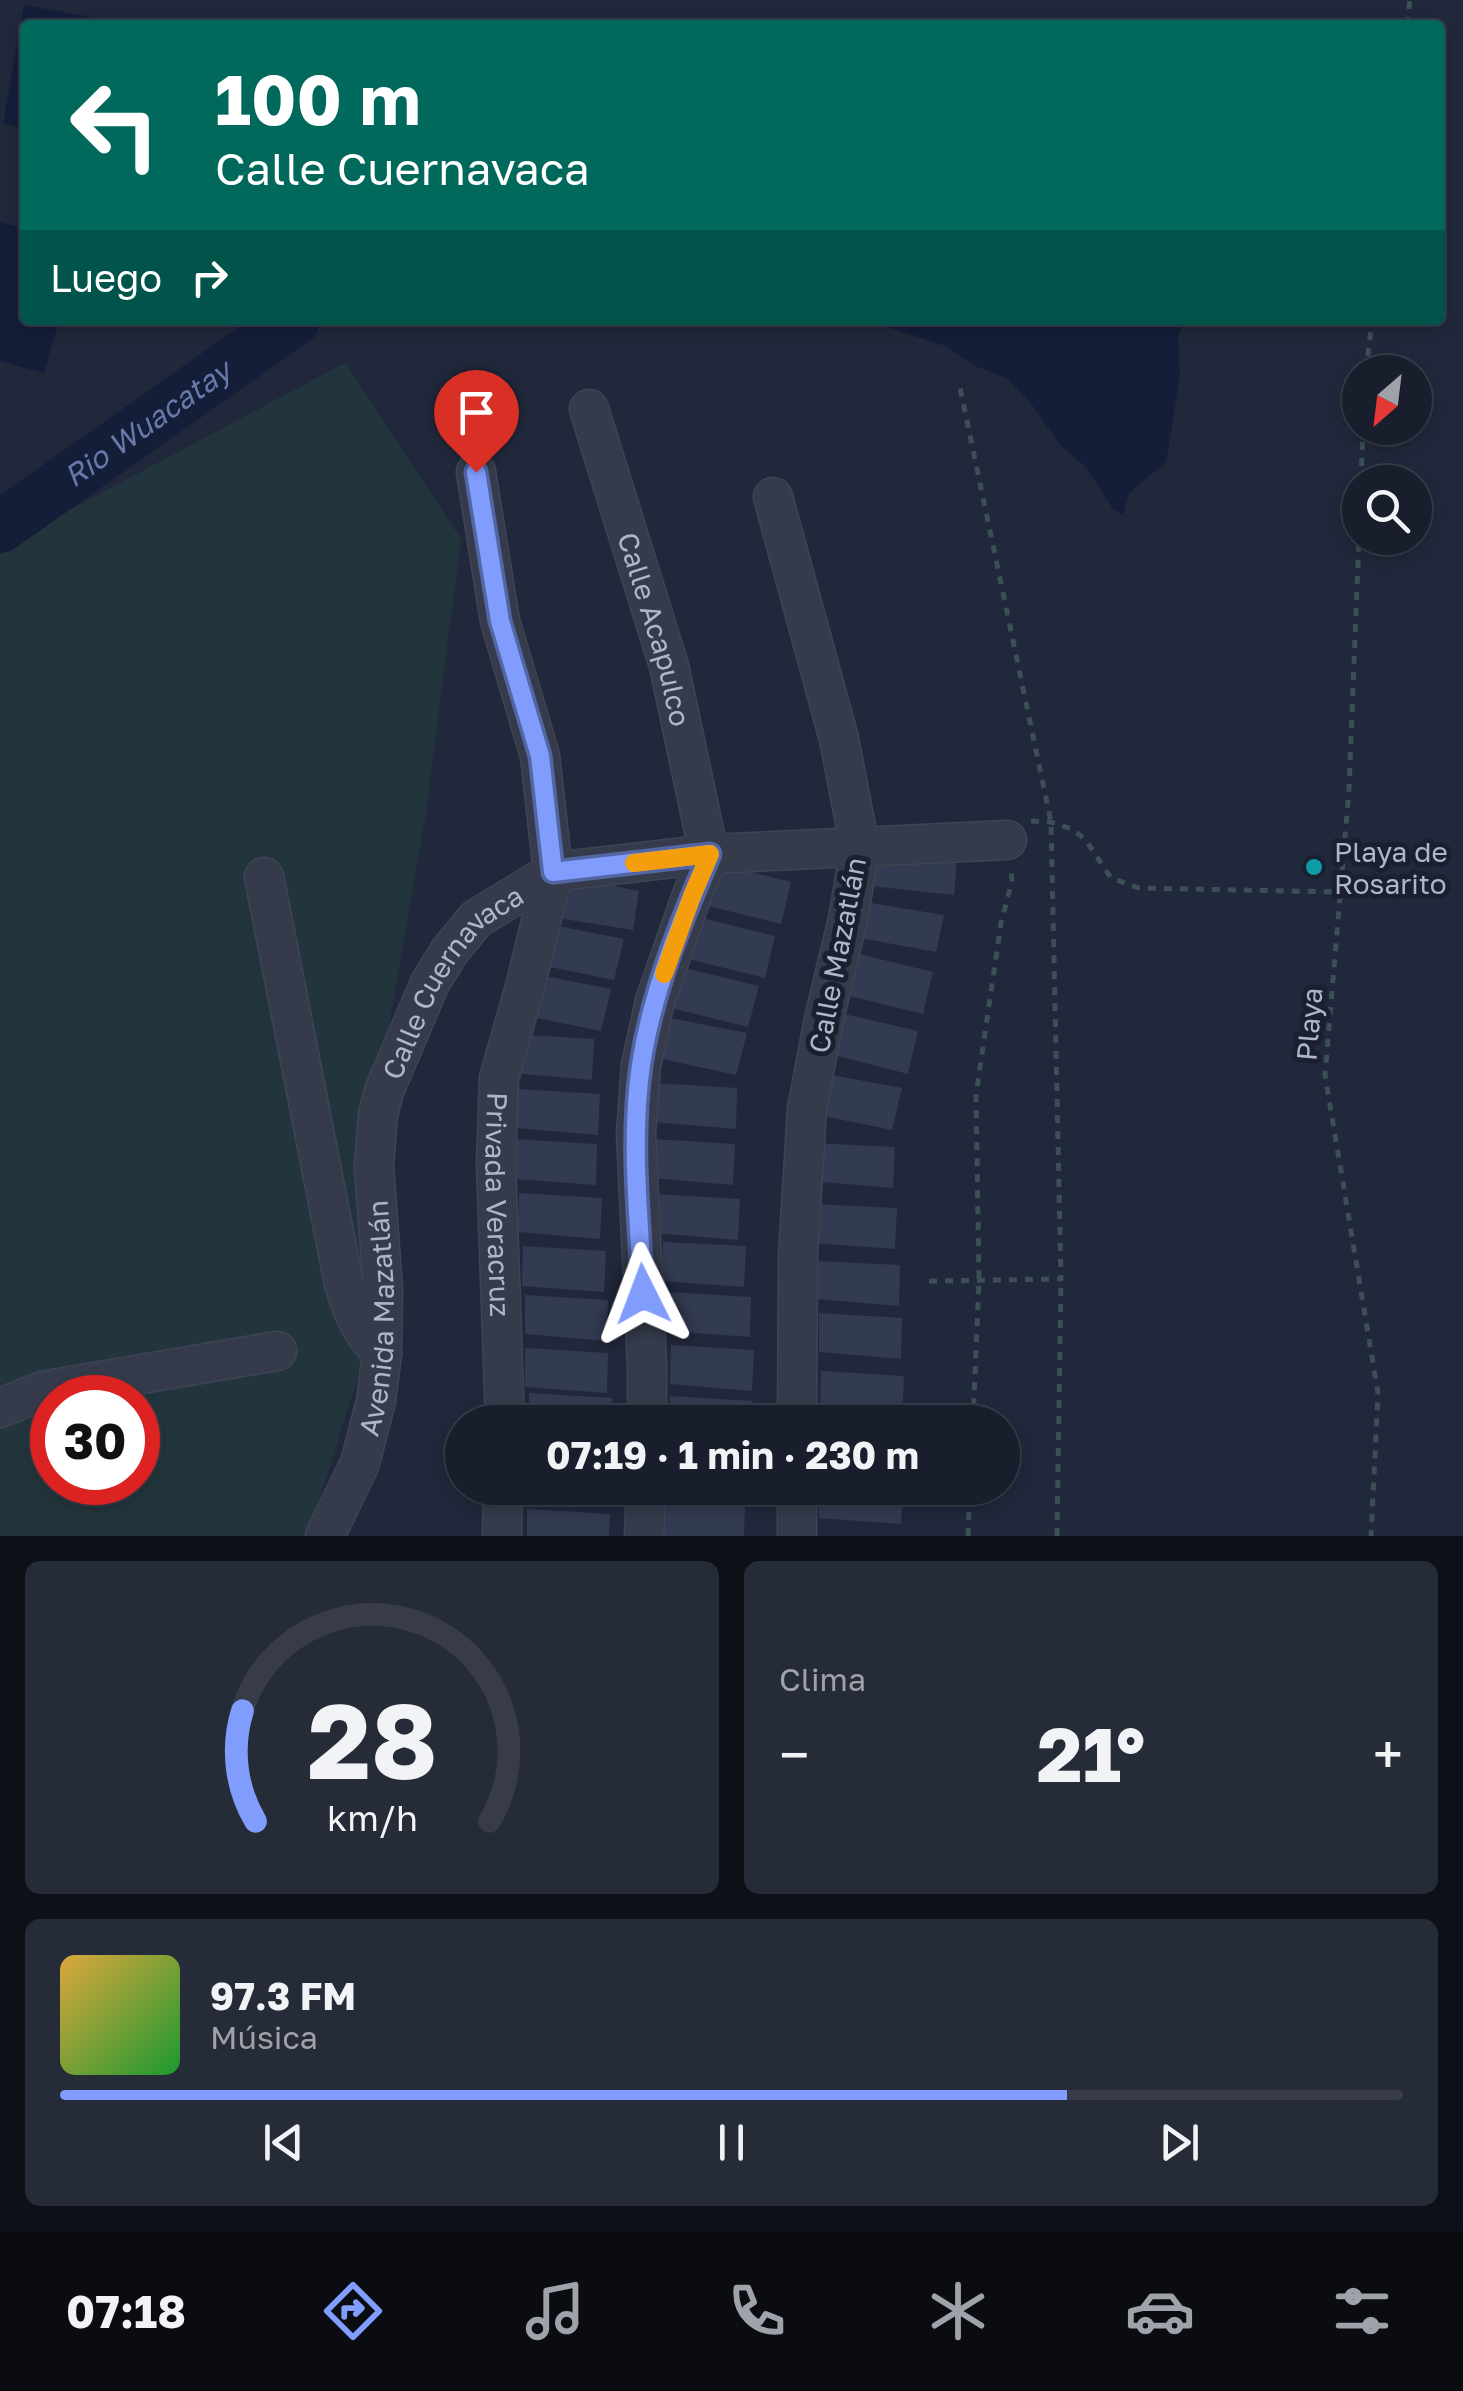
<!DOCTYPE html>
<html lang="es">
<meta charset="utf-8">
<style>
body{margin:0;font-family:"Golos Text",sans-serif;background:#262b38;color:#f1f3f6;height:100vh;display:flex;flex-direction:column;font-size:38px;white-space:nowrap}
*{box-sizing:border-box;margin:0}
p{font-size:32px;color:#9fa2a9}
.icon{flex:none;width:55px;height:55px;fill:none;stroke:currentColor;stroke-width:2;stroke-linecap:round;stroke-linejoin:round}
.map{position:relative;height:1536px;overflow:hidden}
.drawer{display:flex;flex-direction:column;gap:25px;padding:25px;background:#0e1018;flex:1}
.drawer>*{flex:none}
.guide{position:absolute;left:20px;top:20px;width:1425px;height:305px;border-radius:10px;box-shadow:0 5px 15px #0003,0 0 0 2px #373c48;background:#00695c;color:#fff;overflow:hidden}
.needle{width:65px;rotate:208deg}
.fabs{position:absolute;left:1342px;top:355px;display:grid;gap:20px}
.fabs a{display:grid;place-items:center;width:90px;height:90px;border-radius:50%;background:#191e2c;box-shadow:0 5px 15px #0003,0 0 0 2px #373c48;font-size:50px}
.speed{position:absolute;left:30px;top:1375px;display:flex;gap:20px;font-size:50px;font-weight:700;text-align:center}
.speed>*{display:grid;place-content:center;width:130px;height:130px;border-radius:50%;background:#191e2c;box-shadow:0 5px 15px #0003,0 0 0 2px #373c48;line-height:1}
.speed .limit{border:15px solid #d22;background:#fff;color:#111}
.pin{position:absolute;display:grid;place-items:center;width:85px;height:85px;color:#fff;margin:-102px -42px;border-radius:50% 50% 50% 0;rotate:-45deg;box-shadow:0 0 10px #0007}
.pin .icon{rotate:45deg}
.me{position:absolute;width:110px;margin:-55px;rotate:357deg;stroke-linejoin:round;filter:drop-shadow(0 0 8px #0008)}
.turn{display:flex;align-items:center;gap:35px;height:210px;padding:0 30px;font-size:45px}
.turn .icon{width:130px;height:130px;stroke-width:2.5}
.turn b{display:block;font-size:70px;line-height:85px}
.then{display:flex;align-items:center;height:95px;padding:0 30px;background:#0003;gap:20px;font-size:38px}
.big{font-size:75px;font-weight:700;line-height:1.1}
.drawer .tile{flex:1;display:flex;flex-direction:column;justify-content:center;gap:15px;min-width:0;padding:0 35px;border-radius:15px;background:#262b38}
.drawer .dial{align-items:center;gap:0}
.dial svg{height:260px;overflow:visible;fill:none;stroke:#373c48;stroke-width:7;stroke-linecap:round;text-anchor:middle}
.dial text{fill:#f1f3f6;stroke:none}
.song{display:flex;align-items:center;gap:30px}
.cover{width:120px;height:120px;border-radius:15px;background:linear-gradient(135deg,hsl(40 70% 55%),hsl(130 70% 35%))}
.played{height:10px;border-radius:5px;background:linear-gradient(90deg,#809dfd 75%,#373c48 75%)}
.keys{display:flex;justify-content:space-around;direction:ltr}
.heat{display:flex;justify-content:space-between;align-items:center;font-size:55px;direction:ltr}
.drawer .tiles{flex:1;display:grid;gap:25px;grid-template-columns:1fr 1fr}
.tile:last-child{grid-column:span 2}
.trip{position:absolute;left:445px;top:1405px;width:575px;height:100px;border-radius:50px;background:#191e2c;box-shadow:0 5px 15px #0003,0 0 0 2px #373c48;font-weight:700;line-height:100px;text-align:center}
.tabs{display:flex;height:160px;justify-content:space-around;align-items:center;background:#0a0c12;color:#9fa2a9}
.tabs .icon{width:70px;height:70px}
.tabs .active{color:#809dfd}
.tabs b{font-size:45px;color:#f1f3f6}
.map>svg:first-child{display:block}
.green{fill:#23353c;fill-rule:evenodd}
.water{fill:#141e39}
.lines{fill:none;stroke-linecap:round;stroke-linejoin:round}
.river{stroke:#141e39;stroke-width:52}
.building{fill:#333b52}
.minor-casing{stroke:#3e4454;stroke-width:41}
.path{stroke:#3c4f55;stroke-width:5;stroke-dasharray:8 8;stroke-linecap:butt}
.minor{stroke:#353b4b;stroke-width:38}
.route-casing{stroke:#5366a4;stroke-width:25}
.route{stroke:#809dfd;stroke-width:18}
.slow{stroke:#f59e0b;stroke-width:18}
.culture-dot{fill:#0f9aa8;stroke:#1a2030;stroke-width:4}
.labels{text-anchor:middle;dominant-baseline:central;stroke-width:10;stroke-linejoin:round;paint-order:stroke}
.street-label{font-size:28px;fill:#b0b5c7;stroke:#1a2030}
.poi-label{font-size:28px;fill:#b0b5c7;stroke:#1a2030;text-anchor:start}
.water-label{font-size:30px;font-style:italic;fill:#6779a8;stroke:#1a2030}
</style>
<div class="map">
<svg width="1463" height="1536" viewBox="0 0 1463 1536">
<rect width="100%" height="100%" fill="#21283b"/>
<!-- green -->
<path class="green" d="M345,363L461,539L425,819L365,1162L360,1370L310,1530L306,1536H0V547ZM52,1398H138V1482H52Z"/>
<!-- water -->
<g class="water">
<path d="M24,5L134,25H25V128L3,124Z"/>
<path d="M0,222L25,229V320H59L44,373L0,361Z"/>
<path d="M850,320H1184L1178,337L1180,376L1166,462L1129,493L1123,515L1113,509L1086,467L1060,445L1033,406L1007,378L975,366L946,346L887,327Z"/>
</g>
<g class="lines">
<!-- river -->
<path class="river" id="s1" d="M0,527L294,320"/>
</g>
<!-- building -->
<g class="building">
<path d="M871,849L957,859L954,895L871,886Z"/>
<path d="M714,863L791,882L781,924L704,905Z"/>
<path d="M561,875L639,891L633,930L551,917Z"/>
<path d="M865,902L944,915L936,952L860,938Z"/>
<path d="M698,917L775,936L765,978L688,959Z"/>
<path d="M543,923L624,939L614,980L535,964Z"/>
<path d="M855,953L933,972L923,1014L845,995Z"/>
<path d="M681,967L759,986L748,1027L671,1008Z"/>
<path d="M530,973L611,989L601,1031L522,1015Z"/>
<path d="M840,1013L918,1031L908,1074L830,1054Z"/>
<path d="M665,1017L747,1033L736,1075L658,1058Z"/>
<path d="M511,1034L594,1039L592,1080L510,1073Z"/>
<path d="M821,1073L902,1088L892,1130L813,1114Z"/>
<path d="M654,1083L737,1088L736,1129L654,1122Z"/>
<path d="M517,1089L600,1094L598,1135L516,1128Z"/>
<path d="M514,1139L597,1144L596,1185L514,1179Z"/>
<path d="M652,1139L735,1144L733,1185L651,1178Z"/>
<path d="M812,1143L895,1147L893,1188L811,1181Z"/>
<path d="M519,1193L602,1198L600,1239L518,1232Z"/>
<path d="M656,1194L740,1199L738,1240L656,1233Z"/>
<path d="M813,1204L897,1208L895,1249L813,1243Z"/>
<path d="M663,1242L746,1246L744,1287L662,1281Z"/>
<path d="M523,1246L606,1251L604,1292L522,1286Z"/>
<path d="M817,1261L900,1265L899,1306L816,1299Z"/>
<path d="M668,1292L751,1297L750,1337L667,1331Z"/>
<path d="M525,1295L608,1300L607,1341L525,1334Z"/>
<path d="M819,1313L902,1318L901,1359L819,1352Z"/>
<path d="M671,1345L754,1350L752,1391L670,1384Z"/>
<path d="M525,1348L608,1353L607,1393L525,1387Z"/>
<path d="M821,1371L904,1376L902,1417L820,1410Z"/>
<path d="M529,1393L612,1398V1422H529Z"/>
<path d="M670,1396L753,1401L752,1422H669Z"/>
<path d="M686,1488H748V1495L686,1490Z"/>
<path d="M819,1488H903L901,1524L819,1518Z"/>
<path d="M662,1503L745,1507L744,1536H662Z"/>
<path d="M527,1509L610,1514L609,1536H527Z"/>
</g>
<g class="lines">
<!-- minor casing -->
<g class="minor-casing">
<g id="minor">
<path id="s2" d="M589,409L669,666L709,854L692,895L655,1001L641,1065L636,1134L647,1365V1422"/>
<path id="s3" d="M476,472L500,621L540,756L553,872L525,987L499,1078L496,1163L505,1422"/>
<path d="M773,497L839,739L860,848L848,919L824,1019L807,1109L798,1255L797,1422"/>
<path d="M264,877L344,1283C352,1311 361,1333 382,1353"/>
<path d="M0,1408L42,1391L277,1351"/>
<path d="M797,1488V1536"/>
<path id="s4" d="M325,1536L360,1463L376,1401L382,1353L383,1288L374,1166L378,1115L384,1091L430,983L449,952L476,919L553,872L709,854L1007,840"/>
<path d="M502,1536L503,1488"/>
<path d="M644,1536L646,1488"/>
</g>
</g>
<!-- path -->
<g class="path">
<path d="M1407,25L1410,0"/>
<path d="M1366,372L1372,320"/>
<path d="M1361,482L1363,428"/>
<path d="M1360,512L1349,789L1325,1075L1378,1393L1371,1536"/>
<path d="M1031,821L1051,822L1072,829L1085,839L1111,878L1139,888L1341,892"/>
<path d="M929,1281L1061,1279L1051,822L959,383"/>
<path d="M973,1422L979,1281L976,1095L1001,923L1012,881L1011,870"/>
<path d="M968,1536L970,1488"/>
<path d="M1057,1536L1061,1279"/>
</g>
<!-- minor -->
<use href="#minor" class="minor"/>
</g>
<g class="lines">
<!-- route casing -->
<g class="route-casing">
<path id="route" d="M476,472L500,621L540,756L553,872L710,854C681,921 652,992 641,1065C630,1140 639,1218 643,1294"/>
</g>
<!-- route -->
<use href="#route" class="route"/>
<!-- slow -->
<path class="slow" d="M634,863L710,854L692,896L664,974"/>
</g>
<!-- markers -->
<circle class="culture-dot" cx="1314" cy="867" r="10"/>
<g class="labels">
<!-- street labels -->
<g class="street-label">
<text stroke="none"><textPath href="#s2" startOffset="230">Calle Acapulco</textPath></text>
<text transform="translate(837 955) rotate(-79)">Calle Mazatlán</text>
<text stroke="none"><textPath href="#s4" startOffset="588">Calle Cuernavaca</textPath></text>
<text transform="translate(1309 1024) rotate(-85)">Playa</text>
<text stroke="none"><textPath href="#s3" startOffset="748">Privada Veracruz</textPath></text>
<text stroke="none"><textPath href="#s4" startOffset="228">Avenida Mazatlán</textPath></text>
</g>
<!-- poi labels -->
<g class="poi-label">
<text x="1334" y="851">Playa de<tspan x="1334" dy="32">Rosarito</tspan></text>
</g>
<!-- water labels -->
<g class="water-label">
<text stroke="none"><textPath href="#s1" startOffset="180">Rio Wuacatay</textPath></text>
</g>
</g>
</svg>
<div class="fabs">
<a><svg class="needle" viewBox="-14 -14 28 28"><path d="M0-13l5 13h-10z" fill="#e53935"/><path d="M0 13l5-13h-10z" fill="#9fa2a9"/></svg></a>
<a><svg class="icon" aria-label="search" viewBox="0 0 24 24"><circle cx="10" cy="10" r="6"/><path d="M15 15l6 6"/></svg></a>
</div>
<div class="speed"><div class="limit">30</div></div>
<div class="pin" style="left:476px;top:472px;background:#d93025"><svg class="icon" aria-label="arrive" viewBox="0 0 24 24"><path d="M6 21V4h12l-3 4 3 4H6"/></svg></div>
<svg class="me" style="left:643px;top:1294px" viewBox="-20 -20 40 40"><path d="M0-17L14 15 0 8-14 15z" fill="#809dfd" stroke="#fff" stroke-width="4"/></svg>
<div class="trip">07:19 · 1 min · 230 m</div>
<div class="guide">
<div class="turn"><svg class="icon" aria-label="left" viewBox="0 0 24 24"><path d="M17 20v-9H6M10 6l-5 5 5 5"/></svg><div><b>100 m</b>Calle Cuernavaca</div></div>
<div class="then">Luego<svg class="icon" aria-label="right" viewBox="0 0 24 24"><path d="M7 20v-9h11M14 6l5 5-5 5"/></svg></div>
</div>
</div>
<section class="drawer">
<div class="tiles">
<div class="tile dial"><svg viewBox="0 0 100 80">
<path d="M14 69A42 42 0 1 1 86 69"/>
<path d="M14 69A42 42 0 0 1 10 35" stroke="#809dfd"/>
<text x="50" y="56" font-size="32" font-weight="700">28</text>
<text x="50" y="72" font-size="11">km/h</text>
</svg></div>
<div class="tile"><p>Clima</p>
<div class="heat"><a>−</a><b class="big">21°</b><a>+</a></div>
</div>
<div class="tile">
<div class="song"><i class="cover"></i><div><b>97.3 FM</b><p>Música</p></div></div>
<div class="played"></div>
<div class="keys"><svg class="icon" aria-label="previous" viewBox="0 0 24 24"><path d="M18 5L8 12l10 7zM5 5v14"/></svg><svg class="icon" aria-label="pause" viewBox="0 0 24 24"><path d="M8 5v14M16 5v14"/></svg><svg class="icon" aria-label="next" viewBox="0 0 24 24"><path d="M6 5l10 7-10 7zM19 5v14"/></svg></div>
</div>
</div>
</section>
<nav class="tabs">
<b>07:18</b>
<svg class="icon active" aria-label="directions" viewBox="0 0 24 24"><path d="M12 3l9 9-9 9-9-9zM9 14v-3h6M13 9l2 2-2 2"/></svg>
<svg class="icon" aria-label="music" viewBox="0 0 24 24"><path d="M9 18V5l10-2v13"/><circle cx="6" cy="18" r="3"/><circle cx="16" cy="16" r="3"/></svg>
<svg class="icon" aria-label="phone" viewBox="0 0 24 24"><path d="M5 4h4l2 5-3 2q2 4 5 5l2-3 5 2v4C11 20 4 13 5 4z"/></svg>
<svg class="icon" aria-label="climate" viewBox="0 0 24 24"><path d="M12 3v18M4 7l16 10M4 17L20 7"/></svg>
<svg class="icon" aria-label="car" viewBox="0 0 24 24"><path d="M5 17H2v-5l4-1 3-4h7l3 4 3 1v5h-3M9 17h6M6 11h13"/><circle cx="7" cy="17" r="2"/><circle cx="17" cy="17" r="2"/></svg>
<svg class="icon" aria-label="filters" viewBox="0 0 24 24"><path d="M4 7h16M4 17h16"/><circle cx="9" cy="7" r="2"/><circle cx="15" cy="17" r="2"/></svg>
</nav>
